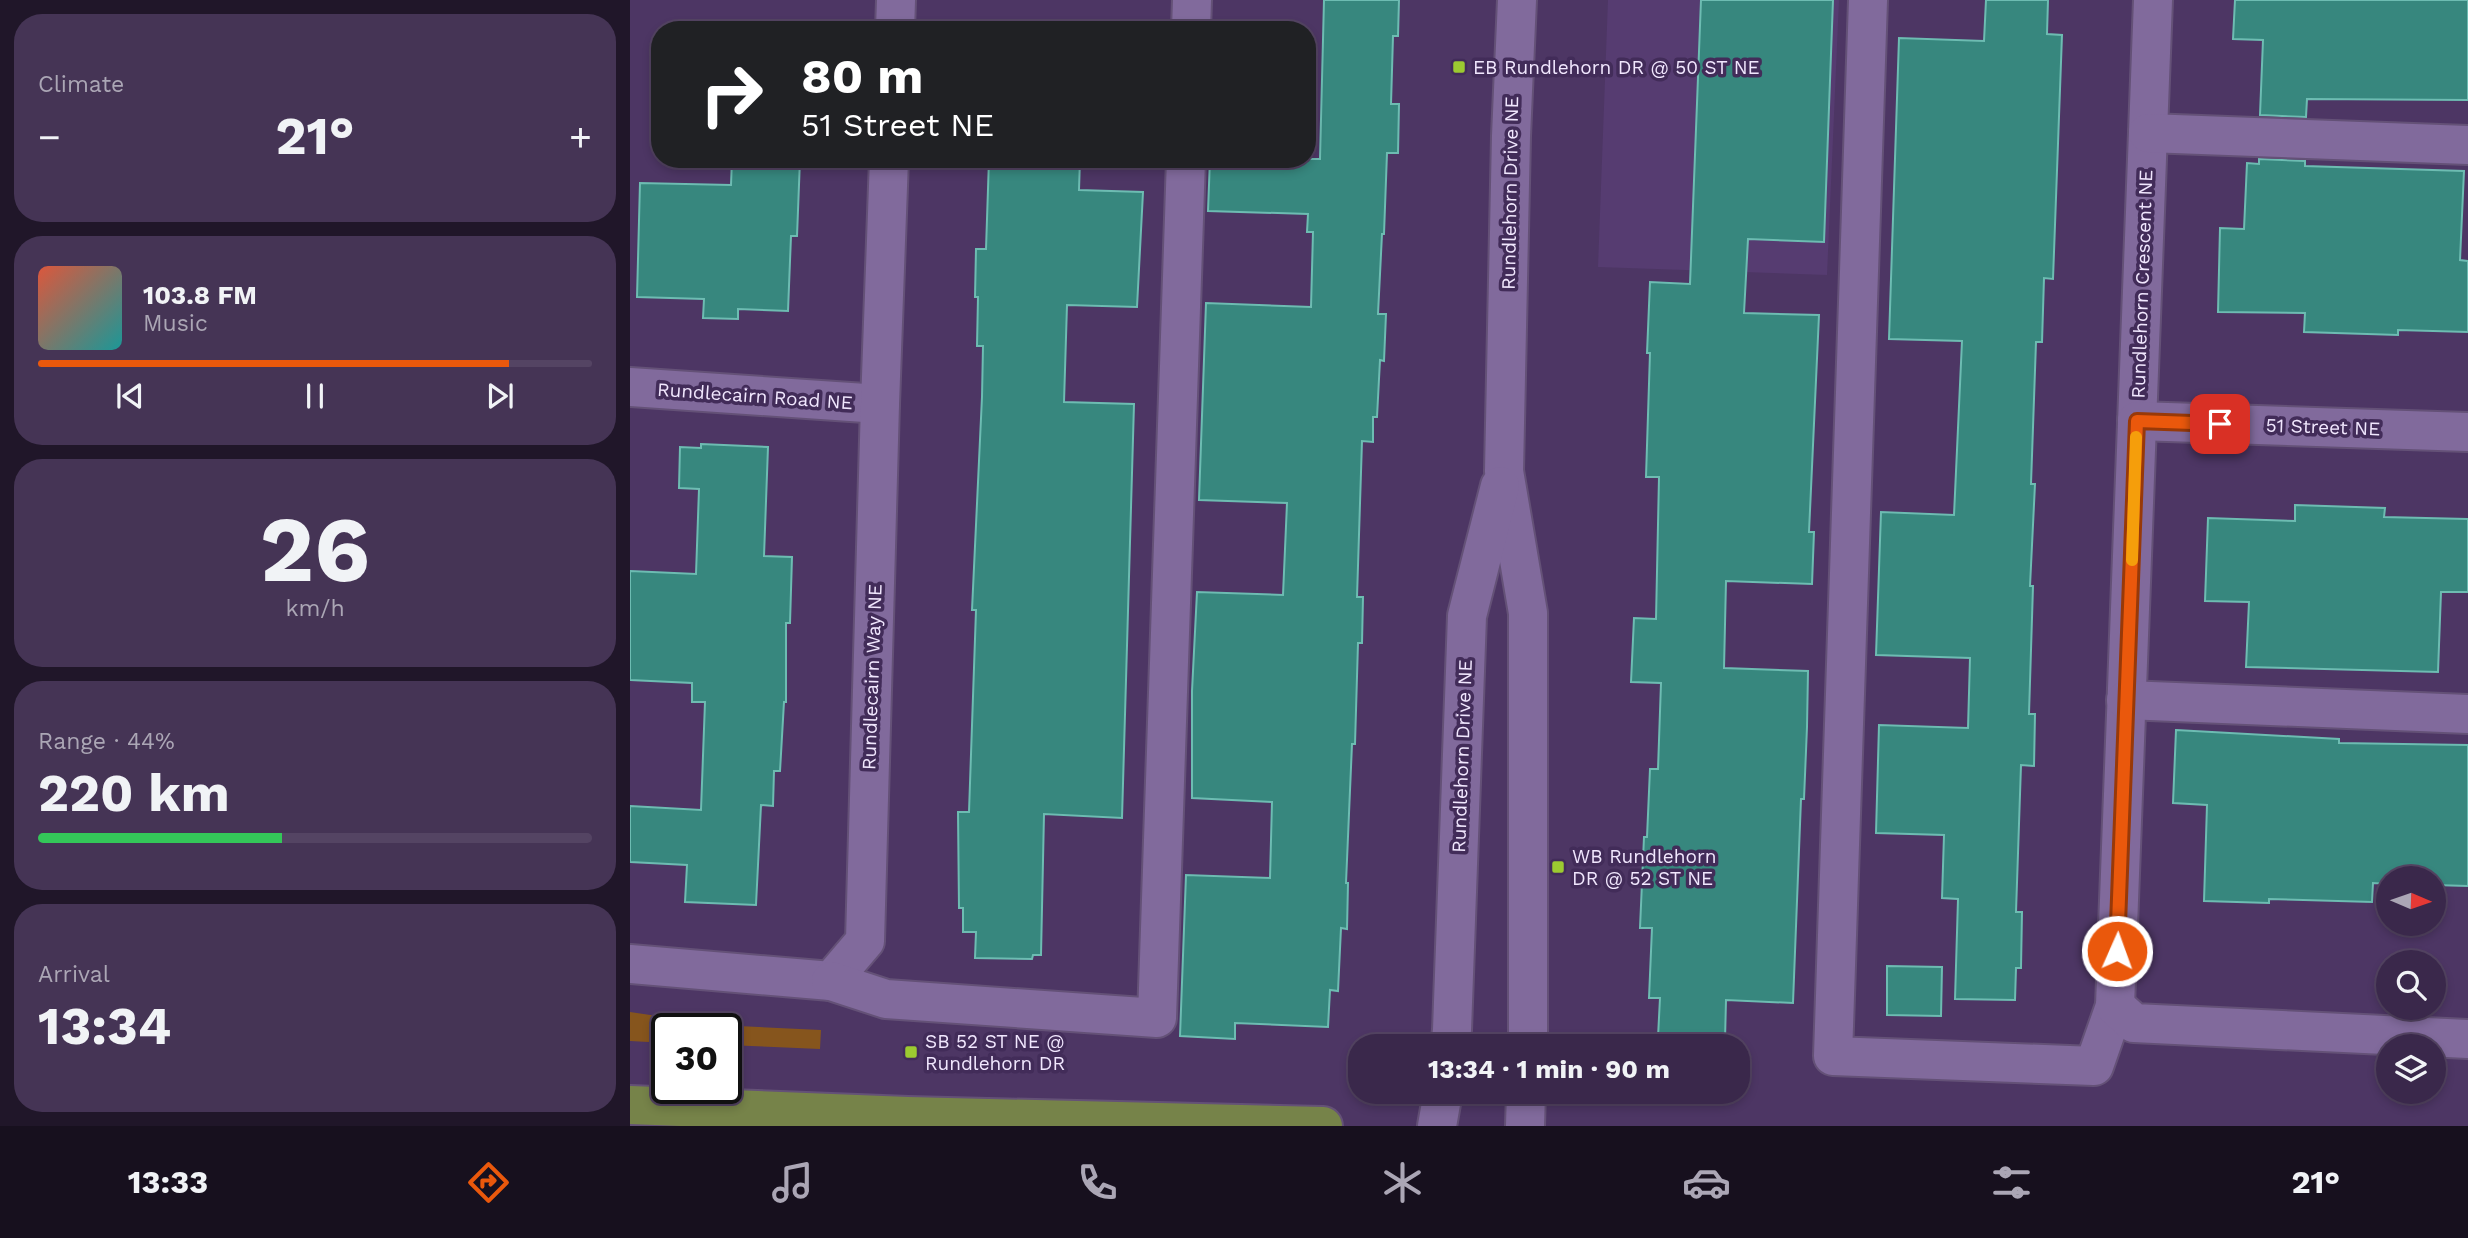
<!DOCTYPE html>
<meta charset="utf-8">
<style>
body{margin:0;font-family:"Work Sans",sans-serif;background:#453455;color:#f1f3f6;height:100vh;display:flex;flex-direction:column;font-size:26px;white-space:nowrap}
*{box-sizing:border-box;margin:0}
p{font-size:23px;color:#aba6b5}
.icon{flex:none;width:38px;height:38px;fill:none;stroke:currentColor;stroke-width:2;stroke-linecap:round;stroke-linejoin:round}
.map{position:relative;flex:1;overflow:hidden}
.side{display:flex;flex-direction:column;gap:14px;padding:14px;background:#201629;width:630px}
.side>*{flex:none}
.hud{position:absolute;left:21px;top:21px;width:665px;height:147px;border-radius:28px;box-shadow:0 4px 10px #0003,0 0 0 2px #544463;background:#202124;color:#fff;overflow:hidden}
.needle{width:46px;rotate:92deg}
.buttons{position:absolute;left:1746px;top:866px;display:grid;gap:14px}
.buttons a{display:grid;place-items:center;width:70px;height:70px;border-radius:50%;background:#3a284b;box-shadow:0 4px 10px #0003,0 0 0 2px #544463;font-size:35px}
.speed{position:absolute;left:21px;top:1013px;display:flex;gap:14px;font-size:35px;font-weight:700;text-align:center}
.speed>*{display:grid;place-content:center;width:91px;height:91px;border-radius:50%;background:#3a284b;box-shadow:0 4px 10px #0003,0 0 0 2px #544463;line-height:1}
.speed .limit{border:4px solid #111;border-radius:10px;background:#fff;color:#111}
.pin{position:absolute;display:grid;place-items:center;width:60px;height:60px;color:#fff;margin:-30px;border-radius:14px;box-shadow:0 4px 10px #0006}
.me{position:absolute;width:77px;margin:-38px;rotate:2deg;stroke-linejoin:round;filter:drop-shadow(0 0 5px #0008)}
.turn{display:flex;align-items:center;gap:24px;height:147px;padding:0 35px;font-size:32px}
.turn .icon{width:91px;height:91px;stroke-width:2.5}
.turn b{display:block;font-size:49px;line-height:60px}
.big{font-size:52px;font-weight:700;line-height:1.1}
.side .tile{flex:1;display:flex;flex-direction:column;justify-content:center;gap:10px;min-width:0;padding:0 24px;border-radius:28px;background:#453455}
.side .dial{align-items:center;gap:0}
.dial b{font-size:91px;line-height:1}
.song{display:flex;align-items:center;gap:21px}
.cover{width:84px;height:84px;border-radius:10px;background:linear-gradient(135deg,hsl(10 70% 55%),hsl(180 70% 35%))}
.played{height:7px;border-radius:4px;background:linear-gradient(90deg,#ea580c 85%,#544463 85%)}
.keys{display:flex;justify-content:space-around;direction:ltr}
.heat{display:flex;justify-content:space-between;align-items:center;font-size:38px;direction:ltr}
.charge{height:10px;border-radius:5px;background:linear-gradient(90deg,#34c759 44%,#544463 0)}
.trip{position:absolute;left:718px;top:1034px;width:402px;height:70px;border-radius:28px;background:#3a284b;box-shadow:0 4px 10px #0003,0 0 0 2px #544463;font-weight:700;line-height:70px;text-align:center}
.dock{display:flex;height:112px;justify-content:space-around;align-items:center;background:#17101e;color:#aba6b5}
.dock .icon{width:49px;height:49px}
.dock .active{color:#ea580c}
.dock b{font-size:32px;color:#f1f3f6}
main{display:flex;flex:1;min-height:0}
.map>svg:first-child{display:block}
.built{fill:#563c71}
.green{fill:#86551d}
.building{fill:#37877e;stroke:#6dbcb2;stroke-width:2}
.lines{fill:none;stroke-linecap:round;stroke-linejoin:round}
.minor-casing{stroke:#645177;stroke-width:42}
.major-casing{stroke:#645177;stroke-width:42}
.minor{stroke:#816a9c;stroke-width:38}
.major{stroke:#768349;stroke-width:38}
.route-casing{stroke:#983908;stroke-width:18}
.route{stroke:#ea580c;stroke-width:12}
.slow{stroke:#f59e0b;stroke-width:12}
.poi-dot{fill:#9cca31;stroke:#422c59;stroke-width:2.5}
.labels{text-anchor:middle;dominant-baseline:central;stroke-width:7;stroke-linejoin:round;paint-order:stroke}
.poi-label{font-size:19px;fill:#f1e7fe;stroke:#422c59;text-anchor:start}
.street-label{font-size:19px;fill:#f1e7fe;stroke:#422c59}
</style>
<main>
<section class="side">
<div class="tile"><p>Climate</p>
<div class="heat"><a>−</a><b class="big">21°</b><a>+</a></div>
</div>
<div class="tile">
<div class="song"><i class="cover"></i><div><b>103.8 FM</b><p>Music</p></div></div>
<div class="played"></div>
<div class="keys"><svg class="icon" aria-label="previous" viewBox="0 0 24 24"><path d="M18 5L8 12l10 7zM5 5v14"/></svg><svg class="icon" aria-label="pause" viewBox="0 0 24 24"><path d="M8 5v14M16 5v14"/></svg><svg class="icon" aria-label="next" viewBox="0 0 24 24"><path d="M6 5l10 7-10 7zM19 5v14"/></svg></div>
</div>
<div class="tile dial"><b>26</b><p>km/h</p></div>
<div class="tile"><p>Range · 44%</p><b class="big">220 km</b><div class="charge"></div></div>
<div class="tile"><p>Arrival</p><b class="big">13:34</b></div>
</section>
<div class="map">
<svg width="1838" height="1126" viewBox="0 0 1838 1126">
<rect width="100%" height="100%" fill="#4d3664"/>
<!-- built -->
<path class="built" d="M978,0H1209L1197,275L968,267Z"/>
<!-- green -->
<path class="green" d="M0,1012L88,1025L191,1030L190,1049L96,1045V1029H37V1043L0,1041Z"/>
<!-- building -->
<g class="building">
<path d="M694,0H769L768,36H763L761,104H769L768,153H757L754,234H752L748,314H756L754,361L750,360L747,417H743V442L732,441L727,597H733L732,643H728L725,744H722L716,883H718L717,929L711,928L708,991L700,990L698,1027L605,1023V1039L550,1036L556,875L640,878L642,802L562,798V691L567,592L653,595L657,503L569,500L576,303L681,307L683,232H677L678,214L578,211L580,159H690Z"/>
<path d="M1071,0H1203L1194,242L1118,239L1114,313L1189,315L1179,532H1184L1182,584L1096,581L1094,668L1178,671L1177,727L1174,799H1171L1163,1003L1096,1000L1095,1040L1028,1037L1030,998H1019L1022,928H1010L1014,837H1017L1020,769H1028L1031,683L1001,682L1004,618L1026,619L1029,477H1016L1020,353H1017L1020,282L1060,284Z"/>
<path d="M1356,0H1418L1417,34L1432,35L1423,279L1414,278L1412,342H1406L1401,484H1405L1400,586H1403L1399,714H1405L1404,766L1391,765L1386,912H1392L1391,968H1386L1385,1000L1325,999L1328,899L1312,898L1314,835L1246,833L1249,725L1338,728L1340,658L1246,655L1251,512L1324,515L1332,341L1259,339L1269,38L1354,41Z"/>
<path d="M1605,0H1838V100L1677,99L1676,117L1630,115L1633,40L1603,39Z"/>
<path d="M102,159H170L167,236H161L158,311L108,309V319L73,318L74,299L7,297L10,183L101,185Z"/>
<path d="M359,159H450L449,190L513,192L507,307L437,305L434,402L504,404L492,818L414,814L411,955H403L402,959L345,958L346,932H333V908H329L328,812H339L346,610H342L352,397L353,346H347L348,297H345L346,249H356Z"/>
<path d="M1629,159L1675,161V166L1834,171L1830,260L1838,261V332L1768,330V335L1674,332L1675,313L1588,312L1590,228L1614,229L1617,163L1629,164Z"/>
<path d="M71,444L138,447L134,556L162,557L160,623H156V702H154L150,771H144L143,806L131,805L126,905L55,902L57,865L0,862V806L71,810L75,702H62V683L0,680V571L66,574L69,489L49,488L50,447L71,448Z"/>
<path d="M1665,505L1755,508L1754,517L1838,519V592H1811L1808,672L1616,667L1619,602L1575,601L1578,518L1665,521Z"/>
<path d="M1546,730L1709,739V743L1838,745V886L1804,885V878H1759V884L1743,883L1742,902L1639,899V903L1574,901L1577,805L1543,803Z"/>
<path d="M1257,966L1312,967L1311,1016L1257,1015Z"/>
</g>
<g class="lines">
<!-- minor casing -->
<g class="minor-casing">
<g id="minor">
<path d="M887,0L881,136L874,471L898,613V1046"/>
<path d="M1238,0L1203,1056L1464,1066L1485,1006L1523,0"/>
<path d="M265,30L266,0"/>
<path d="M561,30L562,0"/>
<path d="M1518,133L1838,145"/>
<path d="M0,387L250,404"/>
<path d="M1507,421L1838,432"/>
<path d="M1496,700L1838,714"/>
<path d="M0,964L201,981L235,941L250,404L259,159"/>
<path d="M201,981L256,999L527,1018L556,159"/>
<path d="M1485,1006L1504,1023L1838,1039"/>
<path d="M820,1046L822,1030L837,616L870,486"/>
<path d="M807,1126L813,1092"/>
<path d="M895,1126L896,1092"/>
</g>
</g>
<!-- major casing -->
<g class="major-casing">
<path id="major" d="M0,1105L278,1116L693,1126"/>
</g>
<!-- minor -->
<use href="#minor" class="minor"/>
<!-- major -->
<use href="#major" class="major"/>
</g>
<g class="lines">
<!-- route casing -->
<g class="route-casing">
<path id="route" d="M1487,951L1507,421L1590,424"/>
</g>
<!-- route -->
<use href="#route" class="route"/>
<!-- slow -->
<path class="slow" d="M1502,560L1506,437"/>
</g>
<!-- markers -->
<g class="poi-dot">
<rect x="822" y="60" width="14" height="14" rx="3.5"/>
<rect x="921" y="860" width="14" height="14" rx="3.5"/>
<rect x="274" y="1045" width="14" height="14" rx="3.5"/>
</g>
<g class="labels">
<!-- poi labels -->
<g class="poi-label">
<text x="843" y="67">EB Rundlehorn DR @ 50 ST NE</text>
<text x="942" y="856">WB Rundlehorn<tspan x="942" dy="22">DR @ 52 ST NE</tspan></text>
<text x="295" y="1041">SB 52 ST NE @<tspan x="295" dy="22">Rundlehorn DR</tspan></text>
</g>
<!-- street labels -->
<g class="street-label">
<text transform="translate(880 193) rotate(-89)">Rundlehorn Drive NE</text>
<text transform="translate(1512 284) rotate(-88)">Rundlehorn Crescent NE</text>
<text transform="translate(125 396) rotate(4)">Rundlecairn Road NE</text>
<text transform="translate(1693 427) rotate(2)">51 Street NE</text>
<text transform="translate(242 677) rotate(-88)">Rundlecairn Way NE</text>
<text transform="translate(832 756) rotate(-88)">Rundlehorn Drive NE</text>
</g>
</g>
</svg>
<div class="buttons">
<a><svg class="needle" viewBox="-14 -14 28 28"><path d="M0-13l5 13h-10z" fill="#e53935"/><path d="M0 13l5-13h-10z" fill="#aba6b5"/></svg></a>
<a><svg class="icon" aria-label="search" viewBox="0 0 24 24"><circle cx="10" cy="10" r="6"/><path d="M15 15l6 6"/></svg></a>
<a><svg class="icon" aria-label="layers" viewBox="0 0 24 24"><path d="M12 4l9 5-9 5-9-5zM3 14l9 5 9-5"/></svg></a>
</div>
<div class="speed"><div class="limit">30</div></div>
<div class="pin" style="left:1590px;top:424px;background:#d93025"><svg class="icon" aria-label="arrive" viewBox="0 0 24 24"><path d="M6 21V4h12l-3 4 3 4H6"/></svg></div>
<svg class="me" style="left:1487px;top:951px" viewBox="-20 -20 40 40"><circle r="17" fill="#ea580c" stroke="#fff" stroke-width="3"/><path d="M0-11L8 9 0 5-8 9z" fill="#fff"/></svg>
<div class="trip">13:34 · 1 min · 90 m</div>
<div class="hud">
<div class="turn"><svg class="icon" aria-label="right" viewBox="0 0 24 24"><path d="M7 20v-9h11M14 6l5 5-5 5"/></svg><div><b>80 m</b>51 Street NE</div></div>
</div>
</div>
</main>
<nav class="dock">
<b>13:33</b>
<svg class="icon active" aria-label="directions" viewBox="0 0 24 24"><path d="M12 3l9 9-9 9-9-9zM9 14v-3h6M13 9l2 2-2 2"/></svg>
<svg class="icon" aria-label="music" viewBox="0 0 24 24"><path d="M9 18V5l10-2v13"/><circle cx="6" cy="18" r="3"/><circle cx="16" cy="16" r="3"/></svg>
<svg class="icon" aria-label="phone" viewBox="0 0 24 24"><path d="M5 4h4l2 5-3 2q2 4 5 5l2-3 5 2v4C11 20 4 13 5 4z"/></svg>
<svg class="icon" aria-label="climate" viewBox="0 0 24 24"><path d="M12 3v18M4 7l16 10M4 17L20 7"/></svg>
<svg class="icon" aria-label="car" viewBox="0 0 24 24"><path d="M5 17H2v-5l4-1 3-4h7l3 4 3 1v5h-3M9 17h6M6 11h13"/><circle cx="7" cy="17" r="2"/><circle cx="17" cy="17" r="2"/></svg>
<svg class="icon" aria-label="filters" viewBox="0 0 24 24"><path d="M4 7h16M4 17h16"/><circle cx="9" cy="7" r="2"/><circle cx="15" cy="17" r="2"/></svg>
<b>21°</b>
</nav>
